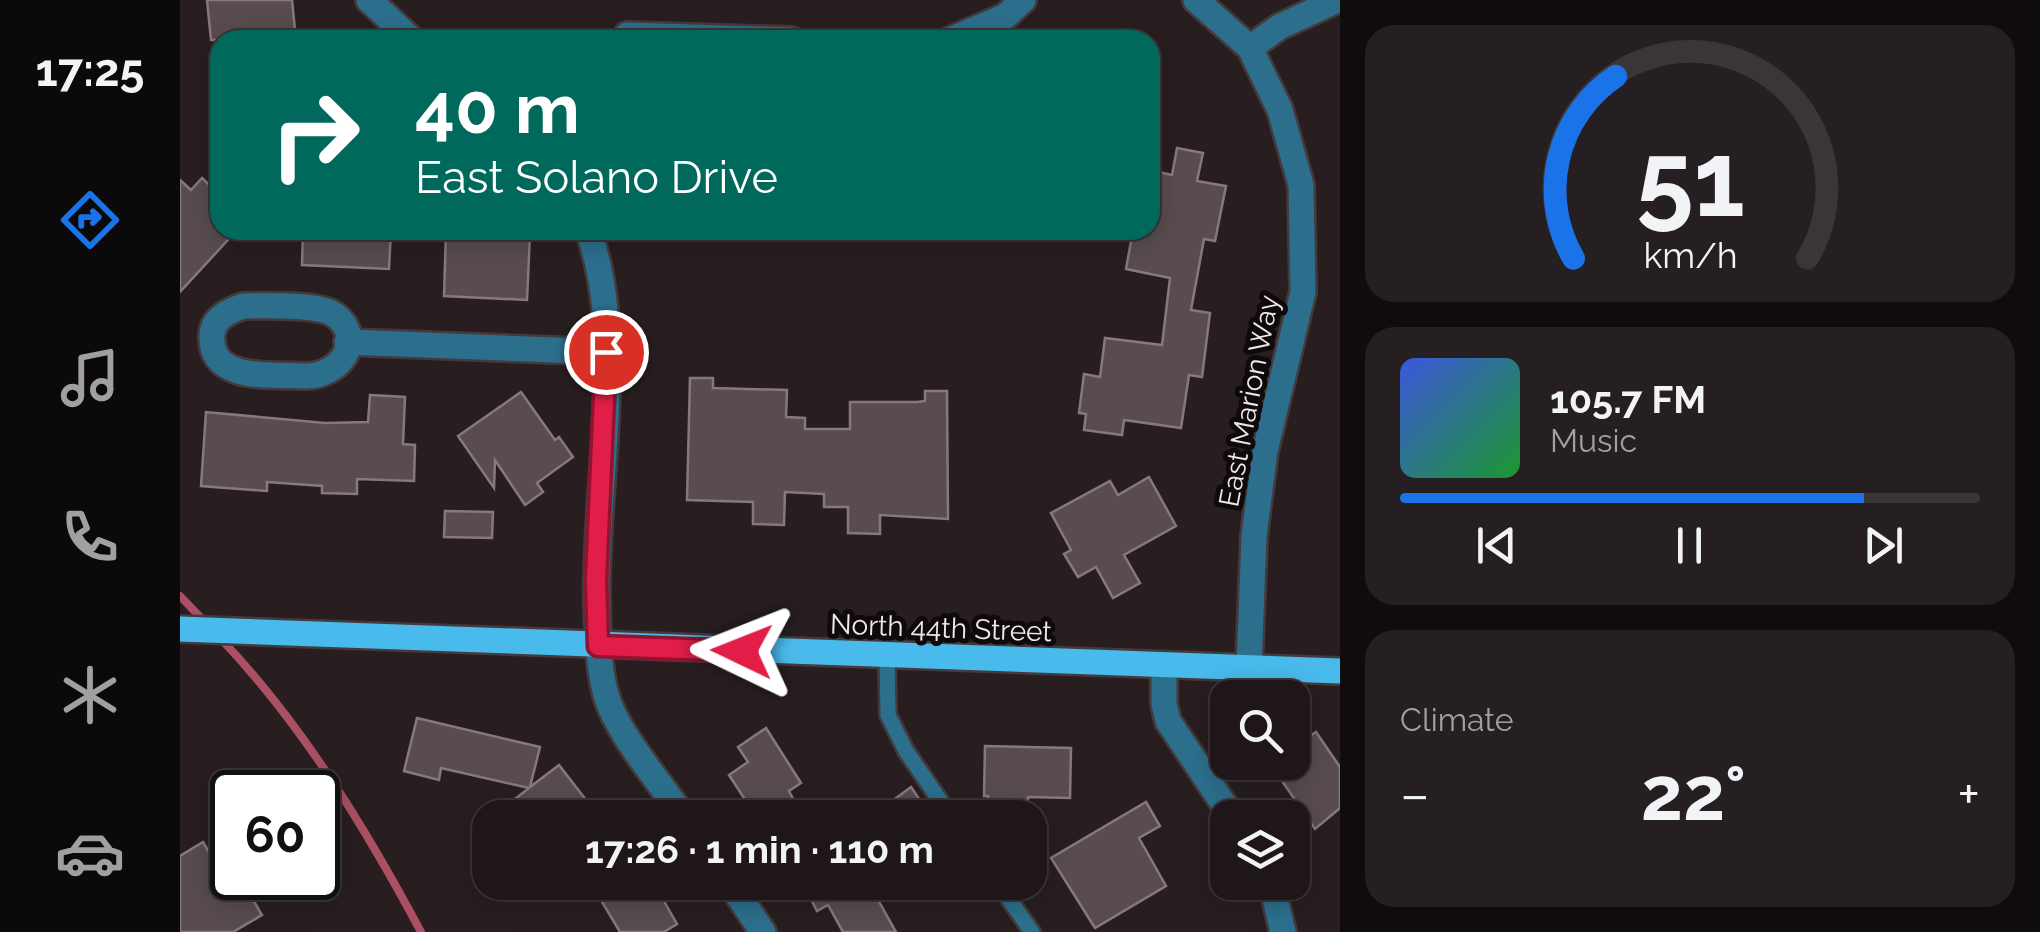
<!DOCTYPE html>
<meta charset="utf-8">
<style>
body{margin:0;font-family:Raleway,sans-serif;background:#261f21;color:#f1f3f6;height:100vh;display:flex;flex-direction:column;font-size:38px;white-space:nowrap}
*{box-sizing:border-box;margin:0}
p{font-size:32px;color:#a19fa2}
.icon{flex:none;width:55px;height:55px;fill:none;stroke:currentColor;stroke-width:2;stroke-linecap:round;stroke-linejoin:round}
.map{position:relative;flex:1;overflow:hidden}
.details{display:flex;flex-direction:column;gap:25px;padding:25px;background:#100c0d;width:700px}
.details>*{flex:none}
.guide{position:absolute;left:30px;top:30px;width:950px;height:210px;border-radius:30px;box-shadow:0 5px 25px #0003,0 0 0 2px #3c3537;background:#00695c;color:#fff;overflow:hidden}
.controls{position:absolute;left:1030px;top:680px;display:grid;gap:20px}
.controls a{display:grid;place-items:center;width:100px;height:100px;border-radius:20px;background:#1e1618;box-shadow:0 5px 25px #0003,0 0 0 2px #3c3537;font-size:50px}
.speed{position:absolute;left:30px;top:770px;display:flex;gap:20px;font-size:50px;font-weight:700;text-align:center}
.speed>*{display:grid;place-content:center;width:130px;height:130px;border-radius:50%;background:#1e1618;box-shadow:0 5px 25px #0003,0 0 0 2px #3c3537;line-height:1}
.speed .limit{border:5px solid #111;border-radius:15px;background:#fff;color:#111}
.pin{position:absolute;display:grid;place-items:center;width:85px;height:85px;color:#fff;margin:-42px;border:5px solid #fff;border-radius:50%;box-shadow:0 2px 10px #0007}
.me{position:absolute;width:110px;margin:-55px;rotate:272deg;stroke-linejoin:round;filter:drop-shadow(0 0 8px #0008)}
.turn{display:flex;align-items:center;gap:35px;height:210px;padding:0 40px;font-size:45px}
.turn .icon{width:130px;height:130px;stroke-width:2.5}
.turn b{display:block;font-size:70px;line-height:85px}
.big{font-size:75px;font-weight:700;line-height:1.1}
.details .widget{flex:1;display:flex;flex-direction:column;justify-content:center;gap:15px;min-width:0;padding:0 35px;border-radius:30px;background:#261f21}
.details .dial{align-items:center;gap:0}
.dial svg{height:260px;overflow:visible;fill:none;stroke:#3c3537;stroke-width:7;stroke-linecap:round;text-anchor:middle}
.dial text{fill:#f1f3f6;stroke:none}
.song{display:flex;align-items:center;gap:30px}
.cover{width:120px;height:120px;border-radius:15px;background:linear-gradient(135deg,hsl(230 70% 55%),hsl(130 70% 35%))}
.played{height:10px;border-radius:5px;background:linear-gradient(90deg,#1a73e8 80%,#3c3537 80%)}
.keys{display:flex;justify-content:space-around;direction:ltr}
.heat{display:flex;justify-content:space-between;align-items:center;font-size:55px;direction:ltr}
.trip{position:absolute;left:292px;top:800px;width:575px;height:100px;border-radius:30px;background:#1e1618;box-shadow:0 5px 25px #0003,0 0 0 2px #3c3537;font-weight:700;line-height:100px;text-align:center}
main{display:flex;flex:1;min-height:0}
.dock{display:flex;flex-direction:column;width:180px;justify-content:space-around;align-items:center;background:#0c090a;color:#a19fa2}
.dock .icon{width:70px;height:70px}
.dock .active{color:#1a73e8}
.dock b{font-size:45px;color:#f1f3f6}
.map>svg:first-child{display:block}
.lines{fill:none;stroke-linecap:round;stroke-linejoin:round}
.stream{stroke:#ab4f63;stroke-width:8}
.building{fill:#584c4e;stroke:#86797b;stroke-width:2.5}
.lane-casing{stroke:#443a3c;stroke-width:20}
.street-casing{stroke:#443a3c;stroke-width:30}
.primary-casing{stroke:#443a3c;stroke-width:30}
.lane{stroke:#2c6f8d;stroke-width:15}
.street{stroke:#2c6f8d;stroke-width:25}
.primary{stroke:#49baec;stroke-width:25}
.route-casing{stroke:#92132f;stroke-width:25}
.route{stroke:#e11d48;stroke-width:18}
.labels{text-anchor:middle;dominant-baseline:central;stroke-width:10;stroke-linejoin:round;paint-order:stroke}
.street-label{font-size:28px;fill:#efe7e8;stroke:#0e090a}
</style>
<main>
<nav class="dock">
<b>17:25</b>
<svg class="icon active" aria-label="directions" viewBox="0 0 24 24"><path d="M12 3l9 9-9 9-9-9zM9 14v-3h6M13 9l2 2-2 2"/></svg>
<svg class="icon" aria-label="music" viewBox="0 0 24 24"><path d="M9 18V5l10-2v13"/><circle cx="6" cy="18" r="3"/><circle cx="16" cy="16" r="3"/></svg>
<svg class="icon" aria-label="phone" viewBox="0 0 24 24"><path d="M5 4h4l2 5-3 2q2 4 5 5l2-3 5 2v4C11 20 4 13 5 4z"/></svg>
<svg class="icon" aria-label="climate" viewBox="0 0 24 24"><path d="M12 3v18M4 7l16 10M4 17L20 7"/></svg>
<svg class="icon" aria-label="car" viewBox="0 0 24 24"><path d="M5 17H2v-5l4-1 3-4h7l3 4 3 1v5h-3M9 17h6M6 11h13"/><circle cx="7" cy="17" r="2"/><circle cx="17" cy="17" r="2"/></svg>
</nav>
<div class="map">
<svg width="1160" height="932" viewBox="0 0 1160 932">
<rect width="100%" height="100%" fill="#281e20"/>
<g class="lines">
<!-- stream -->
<g class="stream">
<path d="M0,596L24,621"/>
<path d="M41,639C122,724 186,829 241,932"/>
</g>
</g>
<!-- building -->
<g class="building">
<path d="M27,0H112L116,40H31Z"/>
<path d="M997,148L1023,153L1017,181L1046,186L1035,241L1024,239L1011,310L1030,313L1022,377L1009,375L1001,428L944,420L942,435L904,430L906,414L899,413L904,374L920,377L925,338L982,345L990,278L946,269L953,230H970V170L992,175Z"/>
<path d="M22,178L40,195V230H57L0,292V180L11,190Z"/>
<path d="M123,230H211L209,269L122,265Z"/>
<path d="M266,231L350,234L347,300L264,296Z"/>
<path d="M510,378H533V388L607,390L606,417L625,418V429H670V402H737L745,401V391H767L768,519L700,515V534L668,533V507H644V494L605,492L604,525L573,524V502L507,500Z"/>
<path d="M341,392L375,440L379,437L393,457L357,483L363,492L345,505L315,460L314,488L278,436Z"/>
<path d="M190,395L225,397L223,444L235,445L234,481L177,479V494L142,493V486L87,482V491L21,486L26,412L145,423L188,422Z"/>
<path d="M969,477L996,526L944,555L960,583L933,598L916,567L898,577L884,554L891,550L871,513L930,481L938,495Z"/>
<path d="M265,511L313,512L312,538L264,537Z"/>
<path d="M237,718L360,747L350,787L379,765L420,818H311L349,788L261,768L259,780L224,771Z"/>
<path d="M586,728L621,783L609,791L623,818H577L549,775L568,762L558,747Z"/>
<path d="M1136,732L1160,767V808L1135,829L1089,762H1112V748Z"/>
<path d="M805,746L891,748L890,798L848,797L847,818H808V796H804Z"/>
<path d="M731,787L752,818H689Z"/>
<path d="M966,802L980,826L959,838L986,886L915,928L871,858Z"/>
<path d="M23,842L52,892L64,884L82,915L53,932H0V856Z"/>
<path d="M410,882H473L497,924L484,932H440Z"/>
<path d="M622,882H688L716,932H663L648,905L637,911Z"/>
</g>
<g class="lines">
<!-- lane casing -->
<g class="lane-casing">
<g id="lane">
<path d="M707,657L708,715L726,751L772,818"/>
<path d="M817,882L852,932"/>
</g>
</g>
<!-- street casing -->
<g class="street-casing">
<g id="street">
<path d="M189,0L232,40"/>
<path d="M1016,0L1070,48L1100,110L1121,185L1123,292L1085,451L1074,536L1069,668"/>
<path d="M447,35L612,40"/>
<path d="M770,40L826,16L843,0"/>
<path d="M1070,48L1099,27L1157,0"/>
<path d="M408,230C448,341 414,485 417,603C418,634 418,666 426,695C437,734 481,783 504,818"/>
<path d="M63,306C85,306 139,303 155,315C187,340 159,377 125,376C93,374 29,383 32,335C33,318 49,311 63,306Z"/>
<path d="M167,342L426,352"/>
<path d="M984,665V704L988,721L1053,818"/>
<path d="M549,882L583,932"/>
<path d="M1091,882L1103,932"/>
</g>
</g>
<!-- primary casing -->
<g class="primary-casing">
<path id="primary" d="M0,629L1160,671"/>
</g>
<!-- lane -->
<use href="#lane" class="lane"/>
<!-- street -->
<use href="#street" class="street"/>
<!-- primary -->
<use href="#primary" class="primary"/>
</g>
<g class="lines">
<!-- route casing -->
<g class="route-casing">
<path id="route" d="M426,352L416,580L418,646L562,651"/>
</g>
<!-- route -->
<use href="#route" class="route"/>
</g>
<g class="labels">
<!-- street labels -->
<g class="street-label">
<text transform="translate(1069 401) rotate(-79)">East Marion Way</text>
<text transform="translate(761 628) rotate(2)">North 44th Street</text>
</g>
</g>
</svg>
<div class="controls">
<a><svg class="icon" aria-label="search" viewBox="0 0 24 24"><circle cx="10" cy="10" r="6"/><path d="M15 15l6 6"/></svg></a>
<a><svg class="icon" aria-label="layers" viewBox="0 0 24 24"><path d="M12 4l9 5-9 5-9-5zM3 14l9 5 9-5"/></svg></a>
</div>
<div class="speed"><div class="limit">60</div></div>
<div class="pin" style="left:426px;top:352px;background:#d93025"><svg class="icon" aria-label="arrive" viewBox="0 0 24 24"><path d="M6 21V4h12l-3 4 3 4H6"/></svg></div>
<svg class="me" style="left:562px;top:651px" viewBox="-20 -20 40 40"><path d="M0-17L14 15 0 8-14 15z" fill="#e11d48" stroke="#fff" stroke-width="4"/></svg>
<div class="trip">17:26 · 1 min · 110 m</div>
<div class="guide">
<div class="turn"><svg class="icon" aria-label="right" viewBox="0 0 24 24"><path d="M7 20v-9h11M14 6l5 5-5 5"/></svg><div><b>40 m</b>East Solano Drive</div></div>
</div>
</div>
<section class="details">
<div class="widget dial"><svg viewBox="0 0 100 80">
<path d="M14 69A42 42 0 1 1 86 69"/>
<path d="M14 69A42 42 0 0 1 27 13" stroke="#1a73e8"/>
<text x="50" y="56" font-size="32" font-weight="700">51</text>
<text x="50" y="72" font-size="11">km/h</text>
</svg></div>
<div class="widget">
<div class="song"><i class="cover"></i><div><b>105.7 FM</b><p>Music</p></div></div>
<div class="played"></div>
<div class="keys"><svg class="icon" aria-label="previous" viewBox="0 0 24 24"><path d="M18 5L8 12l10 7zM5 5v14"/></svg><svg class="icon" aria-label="pause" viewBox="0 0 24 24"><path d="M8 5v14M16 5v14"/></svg><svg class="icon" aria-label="next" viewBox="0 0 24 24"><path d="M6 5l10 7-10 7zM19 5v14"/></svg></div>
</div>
<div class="widget"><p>Climate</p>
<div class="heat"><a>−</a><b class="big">22°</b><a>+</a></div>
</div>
</section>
</main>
